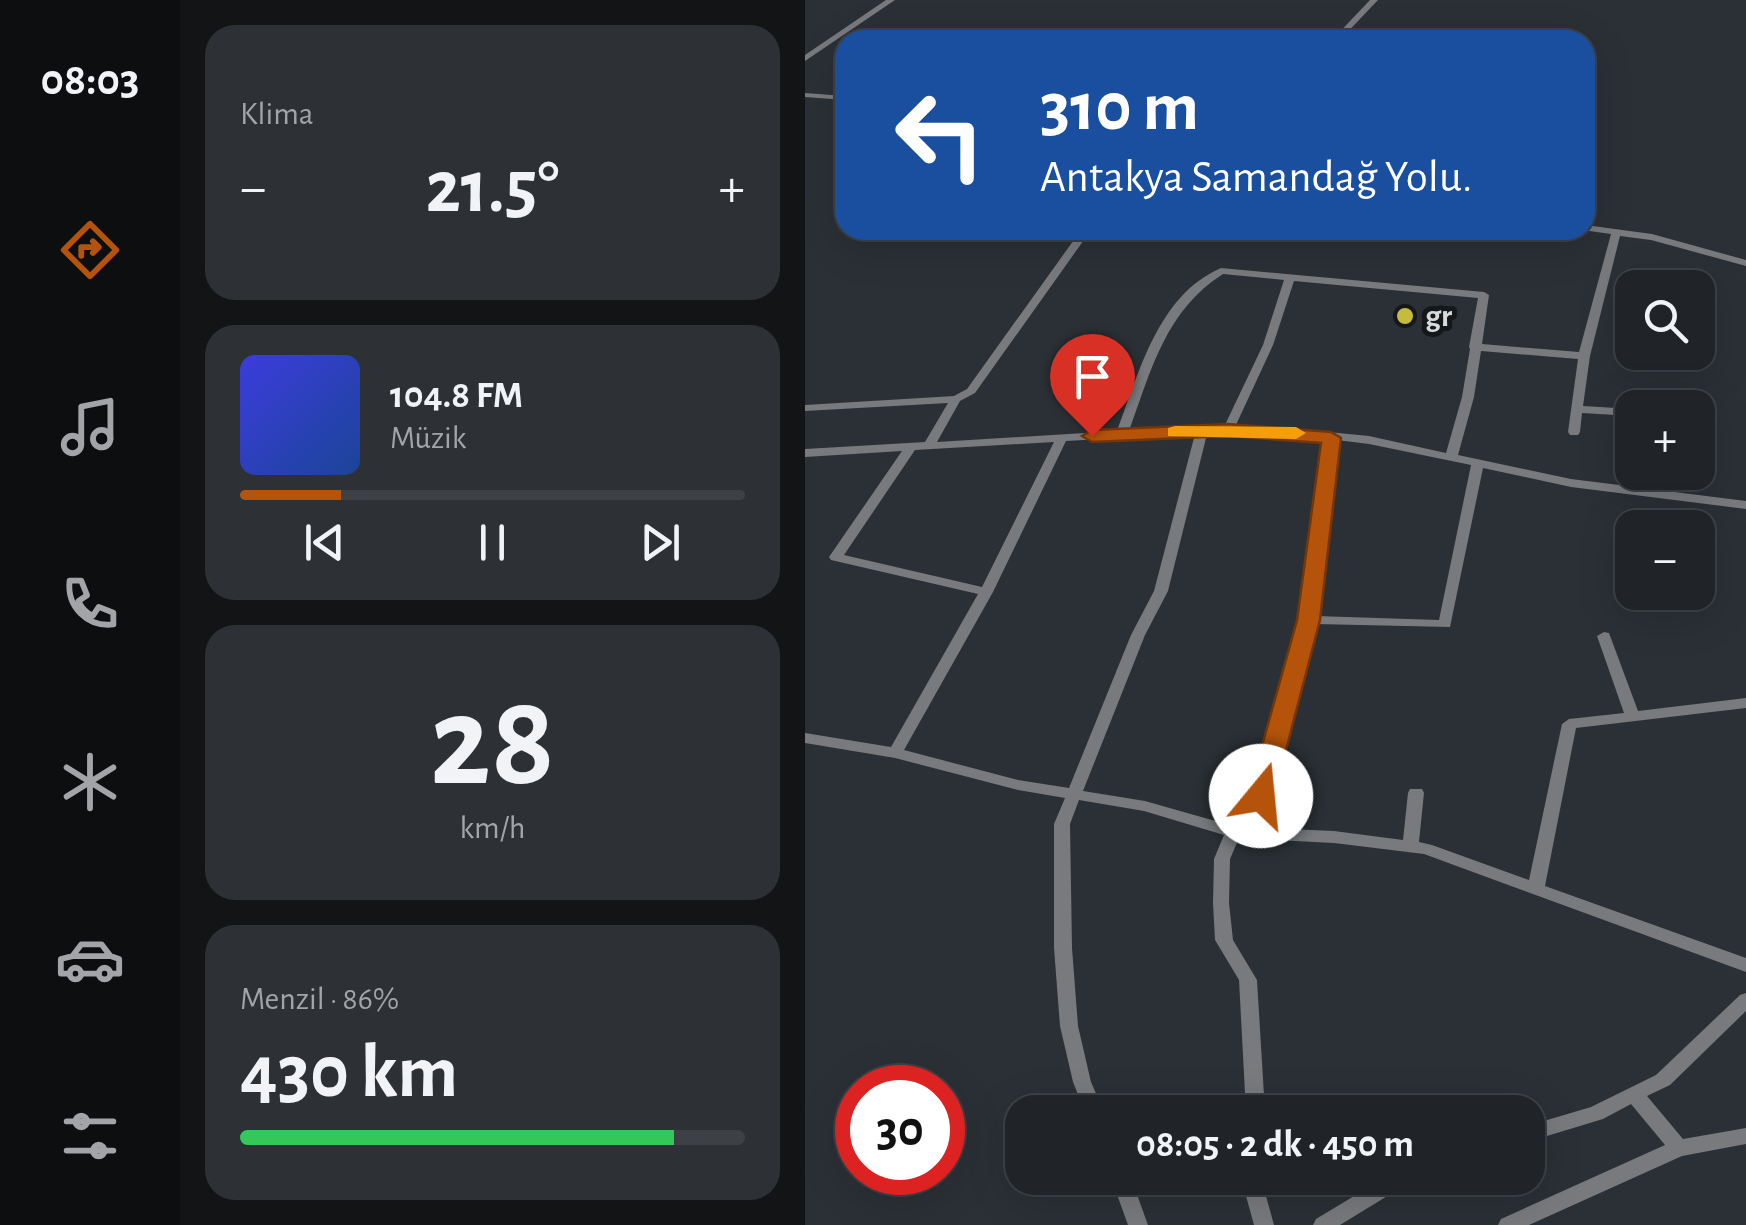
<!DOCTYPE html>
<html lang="tr">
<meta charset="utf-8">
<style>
body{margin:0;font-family:"Alegreya Sans",sans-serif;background:#2d3034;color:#f1f3f6;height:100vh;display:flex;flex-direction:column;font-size:38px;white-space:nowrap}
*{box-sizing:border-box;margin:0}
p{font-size:32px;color:#a2a4a8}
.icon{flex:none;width:55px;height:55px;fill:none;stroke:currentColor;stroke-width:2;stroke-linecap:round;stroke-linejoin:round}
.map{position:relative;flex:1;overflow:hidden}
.sheet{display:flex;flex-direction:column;gap:25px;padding:25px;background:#121416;width:625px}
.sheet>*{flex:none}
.hud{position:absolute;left:30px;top:30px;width:760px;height:210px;border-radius:30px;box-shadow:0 10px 40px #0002,0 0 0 2px #3d4145;background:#1a4fa0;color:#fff;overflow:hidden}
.buttons{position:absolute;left:810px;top:270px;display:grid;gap:20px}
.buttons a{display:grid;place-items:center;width:100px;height:100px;border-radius:20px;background:#202428;box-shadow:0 10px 40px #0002,0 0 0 2px #3d4145;font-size:50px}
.speed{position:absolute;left:30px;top:1065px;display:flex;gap:20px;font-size:50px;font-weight:700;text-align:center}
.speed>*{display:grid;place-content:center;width:130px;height:130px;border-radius:50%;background:#202428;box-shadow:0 10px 40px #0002,0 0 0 2px #3d4145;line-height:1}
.speed .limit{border:15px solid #d22;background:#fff;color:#111}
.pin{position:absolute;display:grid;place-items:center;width:85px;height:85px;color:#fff;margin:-102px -42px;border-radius:50% 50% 50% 0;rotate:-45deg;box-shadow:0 0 10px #0007}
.pin .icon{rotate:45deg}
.me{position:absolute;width:110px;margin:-55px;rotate:17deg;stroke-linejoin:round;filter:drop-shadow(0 0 8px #0008)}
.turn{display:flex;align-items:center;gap:35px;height:210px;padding:0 40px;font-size:45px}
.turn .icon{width:130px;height:130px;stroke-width:2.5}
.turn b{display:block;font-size:70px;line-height:85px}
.big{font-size:75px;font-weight:700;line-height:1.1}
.sheet .tile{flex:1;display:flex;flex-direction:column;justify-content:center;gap:15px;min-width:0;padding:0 35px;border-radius:30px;background:#2d3034}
.sheet .dial{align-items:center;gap:0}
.dial b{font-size:130px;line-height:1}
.song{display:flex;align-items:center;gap:30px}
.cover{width:120px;height:120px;border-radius:15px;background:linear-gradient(135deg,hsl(240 70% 55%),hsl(220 70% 35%))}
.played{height:10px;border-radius:5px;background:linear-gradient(90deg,#b45309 20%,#3d4145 20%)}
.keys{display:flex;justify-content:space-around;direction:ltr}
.heat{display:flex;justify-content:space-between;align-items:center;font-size:55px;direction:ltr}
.charge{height:15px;border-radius:8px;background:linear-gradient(90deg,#34c759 86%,#3d4145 0)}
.trip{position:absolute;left:200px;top:1095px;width:540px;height:100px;border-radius:30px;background:#202428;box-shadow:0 10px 40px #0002,0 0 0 2px #3d4145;font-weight:700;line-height:100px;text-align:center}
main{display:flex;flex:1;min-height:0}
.dock{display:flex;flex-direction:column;width:180px;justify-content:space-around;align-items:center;background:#0d0e10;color:#a2a4a8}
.dock .icon{width:70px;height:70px}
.dock .on{color:#b45309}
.dock b{font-size:45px;color:#f1f3f6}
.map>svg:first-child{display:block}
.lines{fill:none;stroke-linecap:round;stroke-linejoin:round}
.minor{fill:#787a7d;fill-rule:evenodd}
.route{fill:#b45309;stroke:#753606;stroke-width:2.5}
.slow{fill:#f59e0b}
.poi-dot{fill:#c7bb3b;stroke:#15181a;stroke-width:4}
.labels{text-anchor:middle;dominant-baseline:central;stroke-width:10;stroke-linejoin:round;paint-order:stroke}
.far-poi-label{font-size:32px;font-weight:bold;fill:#d7dadd;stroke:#15181a;text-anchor:start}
</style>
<main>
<nav class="dock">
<b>08:03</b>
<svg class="icon on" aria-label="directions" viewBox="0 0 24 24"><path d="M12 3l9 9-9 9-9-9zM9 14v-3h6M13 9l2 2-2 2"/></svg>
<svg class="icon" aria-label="music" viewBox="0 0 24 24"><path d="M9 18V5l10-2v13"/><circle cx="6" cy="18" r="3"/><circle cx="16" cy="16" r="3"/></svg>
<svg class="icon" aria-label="phone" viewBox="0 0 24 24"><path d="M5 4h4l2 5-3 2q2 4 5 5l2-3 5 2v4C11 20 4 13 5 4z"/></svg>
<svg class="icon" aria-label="climate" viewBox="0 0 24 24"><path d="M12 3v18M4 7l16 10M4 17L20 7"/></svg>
<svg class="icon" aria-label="car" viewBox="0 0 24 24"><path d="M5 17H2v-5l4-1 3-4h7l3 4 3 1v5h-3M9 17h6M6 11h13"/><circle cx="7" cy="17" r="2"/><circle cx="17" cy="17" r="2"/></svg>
<svg class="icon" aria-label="filters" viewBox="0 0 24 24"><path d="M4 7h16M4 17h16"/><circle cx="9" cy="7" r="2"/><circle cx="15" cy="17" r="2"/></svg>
</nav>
<section class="sheet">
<div class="tile"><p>Klima</p>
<div class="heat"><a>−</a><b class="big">21.5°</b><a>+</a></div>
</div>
<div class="tile">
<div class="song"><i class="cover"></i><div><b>104.8 FM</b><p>Müzik</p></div></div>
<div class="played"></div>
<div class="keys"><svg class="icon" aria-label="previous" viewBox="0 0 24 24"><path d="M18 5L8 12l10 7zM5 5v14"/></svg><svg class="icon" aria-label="pause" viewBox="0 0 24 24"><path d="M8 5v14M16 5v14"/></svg><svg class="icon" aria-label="next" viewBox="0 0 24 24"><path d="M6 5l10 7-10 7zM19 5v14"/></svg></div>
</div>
<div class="tile dial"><b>28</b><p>km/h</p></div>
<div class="tile"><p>Menzil · 86%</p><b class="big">430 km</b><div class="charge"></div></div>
</section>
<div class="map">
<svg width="941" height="1225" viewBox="0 0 941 1225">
<rect width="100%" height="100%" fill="#2a3035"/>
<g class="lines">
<!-- minor -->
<g class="minor">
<path d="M81,0H90L0,61V55Z"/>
<path d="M565,0H573L535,40H527Z"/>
<path d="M0,93L40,96V100L0,97Z"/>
<path d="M780,225L847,234L941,260V266L846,240L815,236L785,356L778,406L828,409V416L777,413L775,432L773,435H765L763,432L773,359L676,351L669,397L653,455L766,479L941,501V509L766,487L678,468L645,627L510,624L456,828L529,831L598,840L603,793L605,789H617L619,793L614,842L627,845L724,880L757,724L764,719L819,713L792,636L799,632L804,633L833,711L941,698V708L771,728L740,886L941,958V972L619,854L529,843L434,838L425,859L424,903L428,940L452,980L460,1112H441L434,980L410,940L408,903L409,859L419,835L339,811L274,800L265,824L267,948L273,1026L286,1082L299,1112H280L268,1082L255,1026L249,948V824L260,798L213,790L90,758L0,743V733L86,747L173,594L26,560L24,557L97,451L0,457V449L120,442L143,403L0,411V405L149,396L162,389L276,230H286L170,393L155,401L132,442L312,431C334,373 353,295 416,268L679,292L684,295L677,344L774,352L806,234L777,230H780ZM418,274L479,280L458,345L419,427L324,431C346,370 361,310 418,274ZM489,281L673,298L664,347L665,349L657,397L641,453L564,436L482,428L430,427L468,345ZM390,434L349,591L326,635L264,788L213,780L99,750L188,592L261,441ZM402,434L482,436L520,439L497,620L440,827L428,826L340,801L278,791L340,635L363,591ZM532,440L564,444L666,465L634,620L511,616ZM249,442L177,587L39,555L110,450Z"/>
<path d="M941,993V1011L865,1085L842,1096L878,1139L941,1128V1144L877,1156L724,1225H693L696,1219L860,1145L826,1104L798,1119L722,1142V1126L786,1107L851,1075L935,995Z"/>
<path d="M306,1178H326L343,1225H323Z"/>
<path d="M436,1178H456L469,1225H449Z"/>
<path d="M579,1178H605L602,1184L535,1225H508L511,1219Z"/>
</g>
</g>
<!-- route -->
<path class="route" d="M423,424L526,432L536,438L515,620L469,796L456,804L443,796L492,620L516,443L423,436L287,442L277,436L287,430Z"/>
<!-- slow -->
<path class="slow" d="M370,426L491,427L501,433L491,439L363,436V428Z"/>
<!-- markers -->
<circle class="poi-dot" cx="600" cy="316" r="10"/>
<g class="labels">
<!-- far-poi labels -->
<g class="far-poi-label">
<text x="620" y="316">gr</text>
</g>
</g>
</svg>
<div class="buttons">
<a><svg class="icon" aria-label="search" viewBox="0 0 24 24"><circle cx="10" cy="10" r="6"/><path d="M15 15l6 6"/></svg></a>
<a>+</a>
<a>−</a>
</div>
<div class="speed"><div class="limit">30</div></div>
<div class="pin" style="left:287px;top:436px;background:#d93025"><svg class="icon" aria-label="arrive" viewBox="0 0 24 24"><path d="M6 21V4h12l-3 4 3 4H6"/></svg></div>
<svg class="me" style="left:456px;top:796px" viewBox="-20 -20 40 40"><circle r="19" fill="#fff"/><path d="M0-13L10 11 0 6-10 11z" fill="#b45309"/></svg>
<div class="trip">08:05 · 2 dk · 450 m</div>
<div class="hud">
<div class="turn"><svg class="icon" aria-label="left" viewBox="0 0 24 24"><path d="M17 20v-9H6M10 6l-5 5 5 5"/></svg><div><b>310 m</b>Antakya Samandağ Yolu.</div></div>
</div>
</div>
</main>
